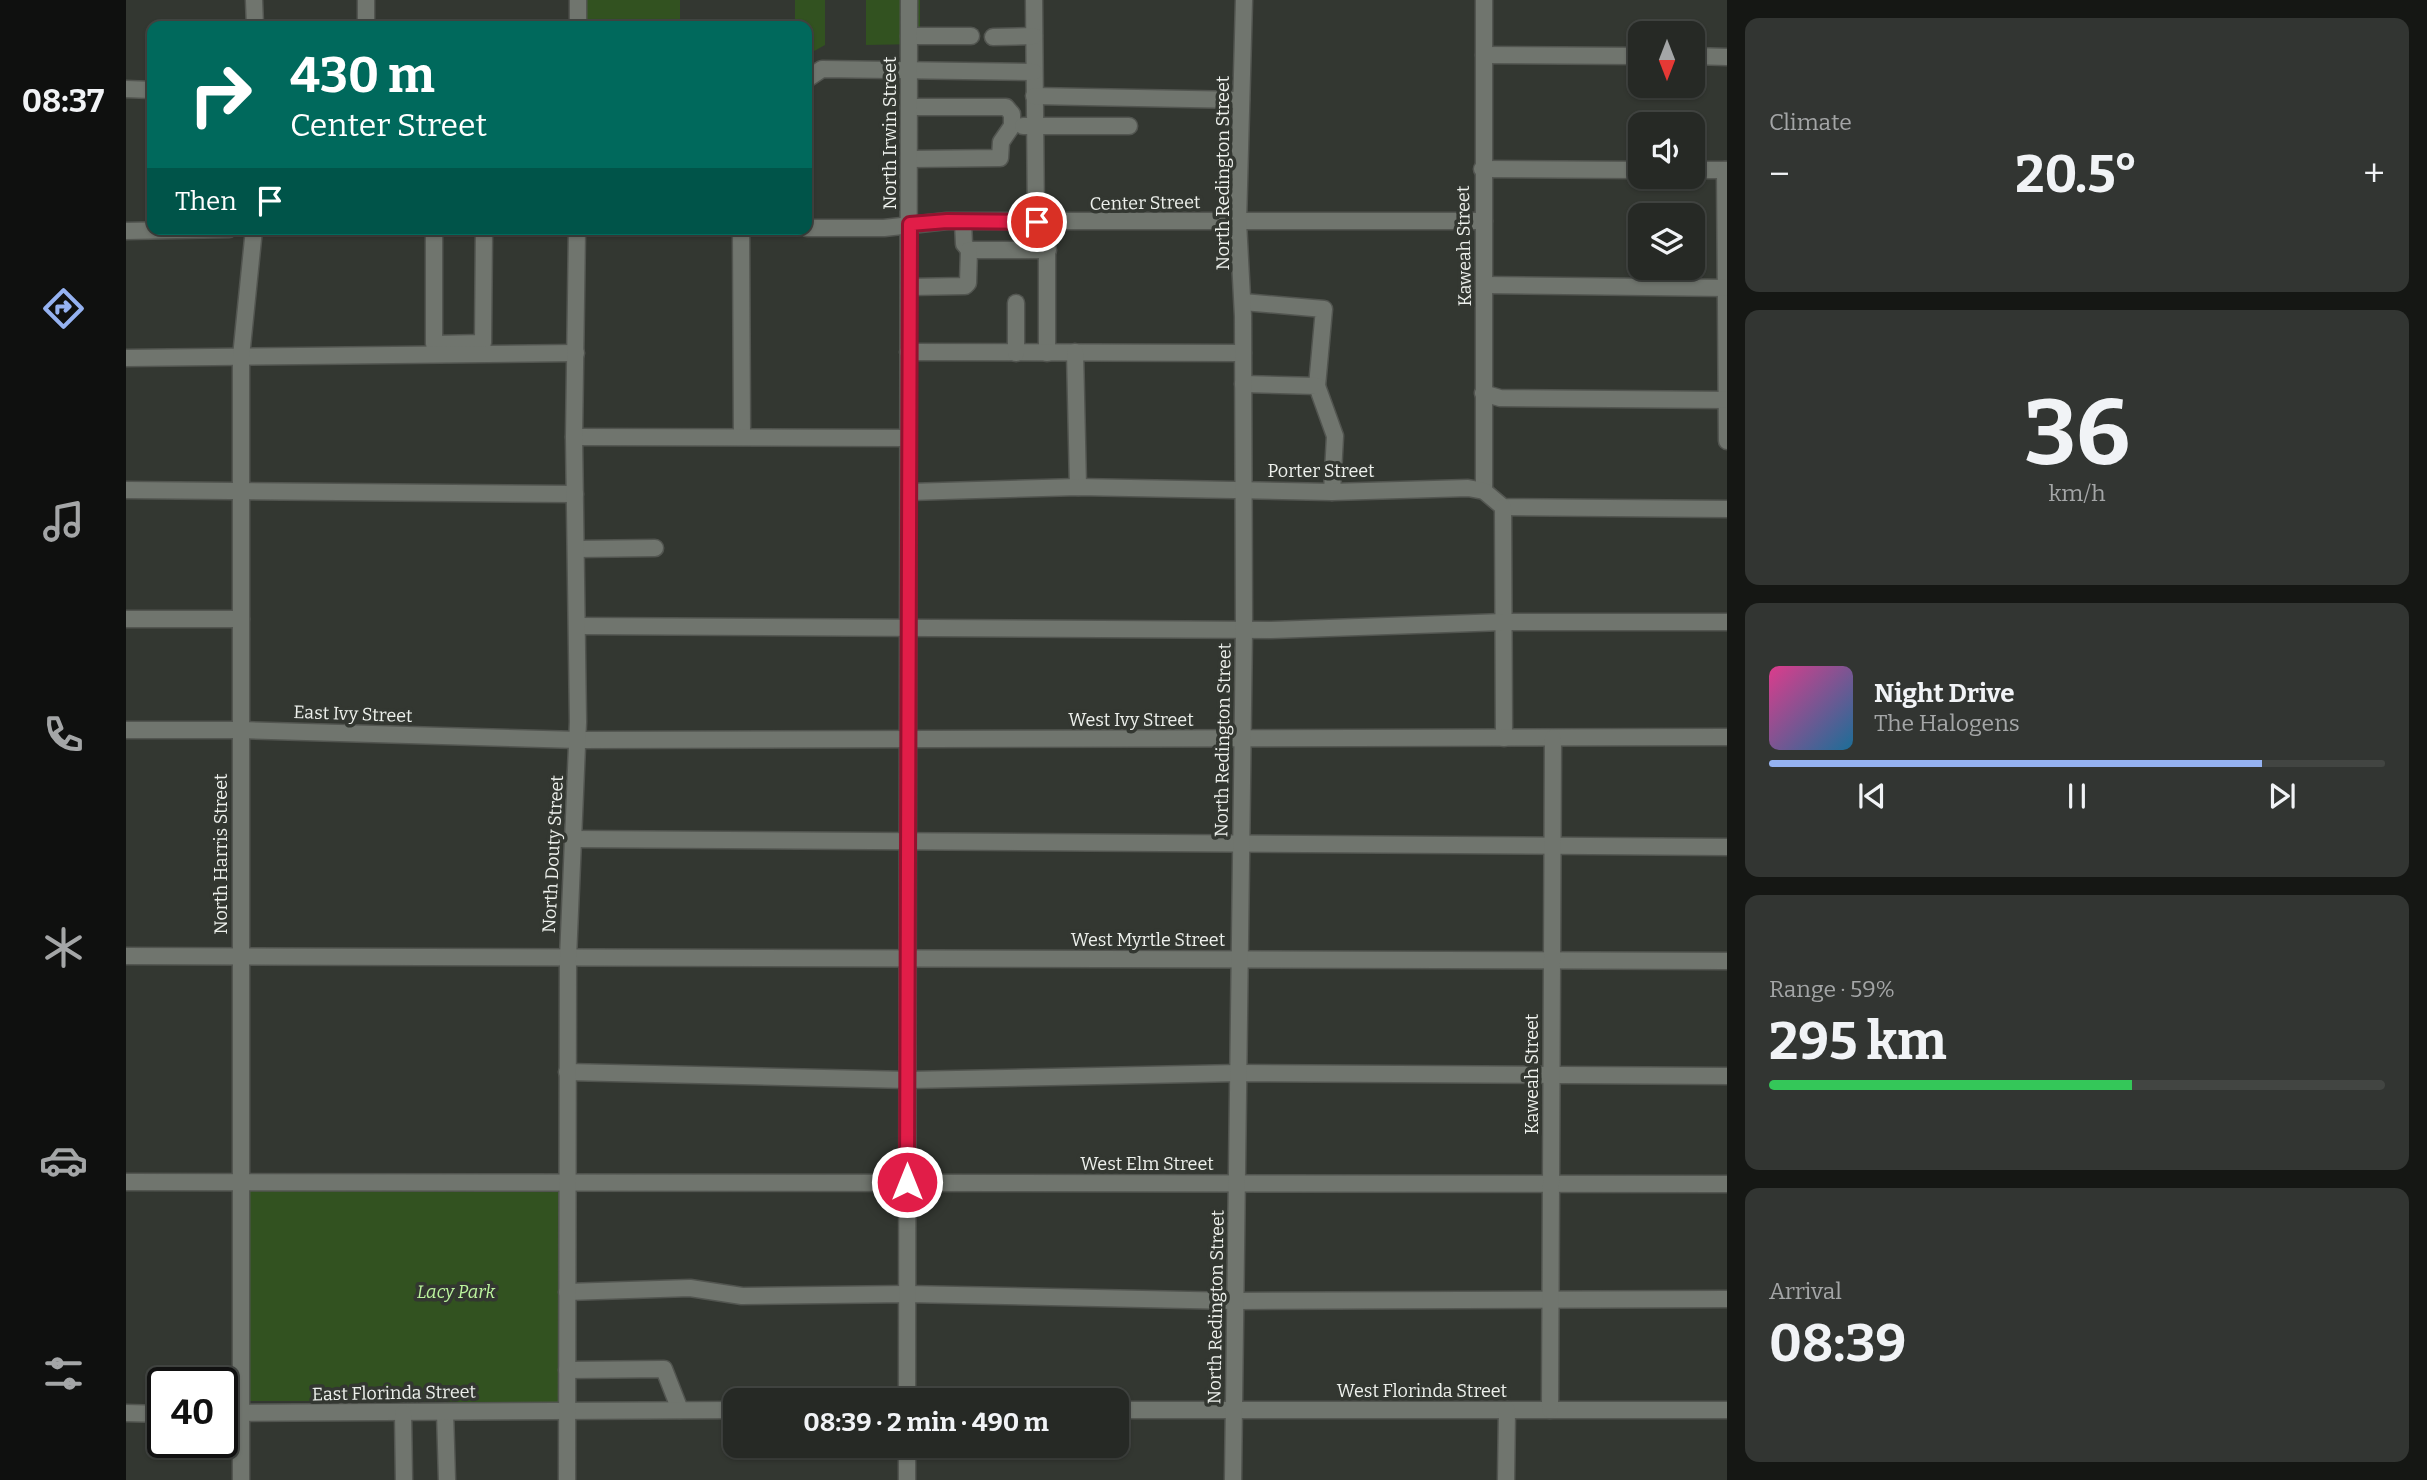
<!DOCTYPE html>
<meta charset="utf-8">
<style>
body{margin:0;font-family:Bitter,serif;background:#323532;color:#f1f3f6;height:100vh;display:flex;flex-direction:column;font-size:26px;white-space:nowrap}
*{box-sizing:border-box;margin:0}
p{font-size:23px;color:#a4a6a7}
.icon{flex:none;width:38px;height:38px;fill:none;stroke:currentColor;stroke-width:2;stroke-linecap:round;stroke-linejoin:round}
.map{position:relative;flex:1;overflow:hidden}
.side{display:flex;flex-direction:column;gap:18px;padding:18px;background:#151714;width:700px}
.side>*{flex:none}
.guide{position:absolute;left:21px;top:21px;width:665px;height:214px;border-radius:14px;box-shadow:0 2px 5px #0004,0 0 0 2px #424542;background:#00695c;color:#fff;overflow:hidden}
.needle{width:46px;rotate:180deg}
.controls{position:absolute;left:1502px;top:21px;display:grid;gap:14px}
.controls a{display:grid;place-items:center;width:77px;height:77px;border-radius:14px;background:#262925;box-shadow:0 2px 5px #0004,0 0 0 2px #424542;font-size:35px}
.speed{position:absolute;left:21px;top:1367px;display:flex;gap:14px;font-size:35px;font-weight:700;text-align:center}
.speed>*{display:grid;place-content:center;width:91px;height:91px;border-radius:50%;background:#262925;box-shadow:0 2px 5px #0004,0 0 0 2px #424542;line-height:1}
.speed .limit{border:4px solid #111;border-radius:10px;background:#fff;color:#111}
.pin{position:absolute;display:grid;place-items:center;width:60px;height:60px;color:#fff;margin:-30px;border:4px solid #fff;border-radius:50%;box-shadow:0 2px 7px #0007}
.me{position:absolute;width:77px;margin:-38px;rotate:0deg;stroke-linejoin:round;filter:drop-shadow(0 0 5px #0008)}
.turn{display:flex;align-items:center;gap:24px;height:147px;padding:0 28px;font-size:32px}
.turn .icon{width:91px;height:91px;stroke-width:2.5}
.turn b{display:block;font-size:49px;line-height:60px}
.then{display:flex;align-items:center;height:66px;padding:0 28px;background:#0003;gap:14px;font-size:26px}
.big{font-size:52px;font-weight:700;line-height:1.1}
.side .card{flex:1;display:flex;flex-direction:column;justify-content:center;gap:10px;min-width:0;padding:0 24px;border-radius:14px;background:#323532}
.side .dial{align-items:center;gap:0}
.dial b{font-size:91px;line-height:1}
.song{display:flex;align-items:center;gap:21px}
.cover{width:84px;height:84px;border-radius:10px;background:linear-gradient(135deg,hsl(330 70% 55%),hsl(200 70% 35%))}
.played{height:7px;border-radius:4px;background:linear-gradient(90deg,#95b2f1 80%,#424542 80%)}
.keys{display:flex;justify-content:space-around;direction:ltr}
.heat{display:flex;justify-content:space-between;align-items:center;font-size:38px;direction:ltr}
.charge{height:10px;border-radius:5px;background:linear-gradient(90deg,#34c759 59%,#424542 0)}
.trip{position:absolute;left:597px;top:1388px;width:406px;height:70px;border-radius:14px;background:#262925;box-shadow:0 2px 5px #0004,0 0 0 2px #424542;font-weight:700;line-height:70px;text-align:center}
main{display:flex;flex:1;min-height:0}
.tabs{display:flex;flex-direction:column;width:126px;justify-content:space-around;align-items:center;background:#0f100f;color:#a4a6a7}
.tabs .icon{width:49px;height:49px}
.tabs .active{color:#95b2f1}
.tabs b{font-size:32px;color:#f1f3f6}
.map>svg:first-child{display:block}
.green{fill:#325220}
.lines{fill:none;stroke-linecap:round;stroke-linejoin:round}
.minor-casing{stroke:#525550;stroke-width:19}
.minor{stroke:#70756e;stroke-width:16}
.route-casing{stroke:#92132f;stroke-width:18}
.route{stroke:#e11d48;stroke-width:12}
.labels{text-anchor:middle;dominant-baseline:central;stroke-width:7;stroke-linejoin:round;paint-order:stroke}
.street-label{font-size:18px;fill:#edf0ec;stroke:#333731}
.park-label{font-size:18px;font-style:italic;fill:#bcf59e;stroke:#333731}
</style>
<main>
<nav class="tabs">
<b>08:37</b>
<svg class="icon active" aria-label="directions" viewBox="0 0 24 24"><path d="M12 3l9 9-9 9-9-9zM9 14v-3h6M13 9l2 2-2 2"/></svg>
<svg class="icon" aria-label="music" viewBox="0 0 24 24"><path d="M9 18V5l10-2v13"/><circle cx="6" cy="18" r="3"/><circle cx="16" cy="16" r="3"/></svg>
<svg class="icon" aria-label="phone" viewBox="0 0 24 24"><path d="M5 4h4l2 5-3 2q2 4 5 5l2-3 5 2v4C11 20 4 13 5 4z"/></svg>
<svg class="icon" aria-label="climate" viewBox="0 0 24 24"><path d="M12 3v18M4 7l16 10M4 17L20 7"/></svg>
<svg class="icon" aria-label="car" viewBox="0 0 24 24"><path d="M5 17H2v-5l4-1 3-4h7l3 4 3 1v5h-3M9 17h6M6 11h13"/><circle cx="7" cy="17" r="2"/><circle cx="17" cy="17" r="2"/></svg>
<svg class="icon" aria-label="filters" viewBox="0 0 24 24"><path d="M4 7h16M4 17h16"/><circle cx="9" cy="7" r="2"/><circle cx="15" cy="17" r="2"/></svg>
</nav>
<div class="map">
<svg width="1601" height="1480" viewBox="0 0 1601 1480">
<rect width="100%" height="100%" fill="#333731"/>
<!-- green -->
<g class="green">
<rect x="452" y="0" width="102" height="26"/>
<path d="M669,0H699V45L681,55V26H669Z"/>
<path d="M740,0H794V44L740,45Z"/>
<path d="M441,1182V1410L319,1401H114L113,1183Z"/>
</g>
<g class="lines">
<!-- minor casing -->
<g class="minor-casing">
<g id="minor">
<path d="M128,0L129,26"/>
<path d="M240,0V26"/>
<path d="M452,0V26"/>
<path d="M908,0L910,222"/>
<path d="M783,36H845"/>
<path d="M867,37L908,36"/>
<path d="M1358,55L1514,56"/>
<path d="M1566,56L1601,57"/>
<path d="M681,79L696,69L908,72"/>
<path d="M0,89L26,90"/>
<path d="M908,96L1115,100"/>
<path d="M784,107H880L886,114V126L875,142L874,158L784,159"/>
<path d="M897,126H1003"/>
<path d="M1356,169L1514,170"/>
<path d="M1566,170H1601"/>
<path d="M1599,170L1601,441"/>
<path d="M837,222L838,244L843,250H922"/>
<path d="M921,222V353"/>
<path d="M681,228H758L821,221H1358"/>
<path d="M308,229V344L357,343L358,229"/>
<path d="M615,229L616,437"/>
<path d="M0,231L103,229"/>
<path d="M1360,285L1601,288"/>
<path d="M783,287L839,286L842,283L843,250"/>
<path d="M1117,302L1198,309L1191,386"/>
<path d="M782,352L1117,353"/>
<path d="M949,352L952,487"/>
<path d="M890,353V303"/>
<path d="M0,358L450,353"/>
<path d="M1117,384L1191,386L1209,436L1206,492"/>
<path d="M1357,393L1374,398L1601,400"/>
<path d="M448,437L781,438"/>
<path d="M0,490L449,494"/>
<path d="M1358,491V0"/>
<path d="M783,492L952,487L1206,492L1342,488L1358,491L1377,507L1601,509"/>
<path d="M1377,507L1378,738"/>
<path d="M451,549L529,548"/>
<path d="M0,619H115"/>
<path d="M452,626L1145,630L1378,622H1601"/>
<path d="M0,730H115L452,740L1601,737"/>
<path d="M447,839L1601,847"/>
<path d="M0,956L1601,961"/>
<path d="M441,1072L782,1080L1112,1073L1601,1076"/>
<path d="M0,1182L1601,1184"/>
<path d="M441,1292L564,1288L616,1296L781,1294L1109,1301L1601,1299"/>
<path d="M441,1370L538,1369L554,1410"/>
<path d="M781,1400L783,0"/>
<path d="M990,1410H1601"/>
<path d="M1424,1410L1427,738"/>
<path d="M319,1412L321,1480"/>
<path d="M0,1413L37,1414"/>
<path d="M96,1413L609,1410"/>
<path d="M277,1413L278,1480"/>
<path d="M115,1480V357L128,229"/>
<path d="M441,1480L442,958L452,722L448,437L451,229"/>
<path d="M781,1480V1446"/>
<path d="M1107,1480L1118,629L1117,316L1112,222L1118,0"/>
<path d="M1380,1480L1381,1410"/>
</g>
</g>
<!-- minor -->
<use href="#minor" class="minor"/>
</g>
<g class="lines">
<!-- route casing -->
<g class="route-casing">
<path id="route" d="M781,1182L784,224L821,221L911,222"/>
</g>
<!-- route -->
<use href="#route" class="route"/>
</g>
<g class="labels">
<!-- street labels -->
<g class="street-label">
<text transform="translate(764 133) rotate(-90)">North Irwin Street</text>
<text transform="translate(1097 173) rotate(-90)">North Redington Street</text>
<text transform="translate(1019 203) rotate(-1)">Center Street</text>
<text transform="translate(1338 246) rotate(-91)">Kaweah Street</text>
<text x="1195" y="471">Porter Street</text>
<text transform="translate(227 714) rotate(2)">East Ivy Street</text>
<text x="1005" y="720">West Ivy Street</text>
<text transform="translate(1097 740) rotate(-89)">North Redington Street</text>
<text transform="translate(95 854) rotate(-90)">North Harris Street</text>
<text transform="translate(427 854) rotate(-87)">North Douty Street</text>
<text x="1022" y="940">West Myrtle Street</text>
<text transform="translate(1406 1074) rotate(-90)">Kaweah Street</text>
<text x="1021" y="1164">West Elm Street</text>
<text transform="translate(1090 1307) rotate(-89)">North Redington Street</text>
<text x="1296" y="1391">West Florinda Street</text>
<text transform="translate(268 1393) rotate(-1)">East Florinda Street</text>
</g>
<!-- park labels -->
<g class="park-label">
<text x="330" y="1292">Lacy Park</text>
</g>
</g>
</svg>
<div class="controls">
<a><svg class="needle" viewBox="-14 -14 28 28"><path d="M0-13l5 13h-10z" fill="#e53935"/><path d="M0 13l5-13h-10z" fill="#a4a6a7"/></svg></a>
<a><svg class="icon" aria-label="sound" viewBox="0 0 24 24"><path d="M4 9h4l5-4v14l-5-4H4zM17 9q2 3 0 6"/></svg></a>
<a><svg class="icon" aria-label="layers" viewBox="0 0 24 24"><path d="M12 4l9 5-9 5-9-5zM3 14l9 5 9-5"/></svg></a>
</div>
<div class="speed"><div class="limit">40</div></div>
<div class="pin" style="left:911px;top:222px;background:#d93025"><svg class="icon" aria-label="arrive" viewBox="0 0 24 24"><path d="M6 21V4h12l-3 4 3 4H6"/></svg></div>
<svg class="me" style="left:781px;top:1182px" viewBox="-20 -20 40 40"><circle r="17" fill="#e11d48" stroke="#fff" stroke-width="3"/><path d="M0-11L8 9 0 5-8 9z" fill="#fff"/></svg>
<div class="trip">08:39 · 2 min · 490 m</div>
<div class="guide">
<div class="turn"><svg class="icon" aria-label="right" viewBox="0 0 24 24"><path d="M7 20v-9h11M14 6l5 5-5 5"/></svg><div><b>430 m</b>Center Street</div></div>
<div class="then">Then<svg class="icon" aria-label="arrive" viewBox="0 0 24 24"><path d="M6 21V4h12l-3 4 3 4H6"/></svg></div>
</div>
</div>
<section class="side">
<div class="card"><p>Climate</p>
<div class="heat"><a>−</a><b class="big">20.5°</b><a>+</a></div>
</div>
<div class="card dial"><b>36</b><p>km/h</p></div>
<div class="card">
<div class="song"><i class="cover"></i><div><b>Night Drive</b><p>The Halogens</p></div></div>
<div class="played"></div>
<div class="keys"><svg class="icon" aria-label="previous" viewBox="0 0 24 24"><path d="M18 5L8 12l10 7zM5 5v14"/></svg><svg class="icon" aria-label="pause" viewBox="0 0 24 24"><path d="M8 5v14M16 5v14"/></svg><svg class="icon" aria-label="next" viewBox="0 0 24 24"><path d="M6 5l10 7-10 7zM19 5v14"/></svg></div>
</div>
<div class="card"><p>Range · 59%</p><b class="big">295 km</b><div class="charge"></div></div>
<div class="card"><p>Arrival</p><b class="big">08:39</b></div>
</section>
</main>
